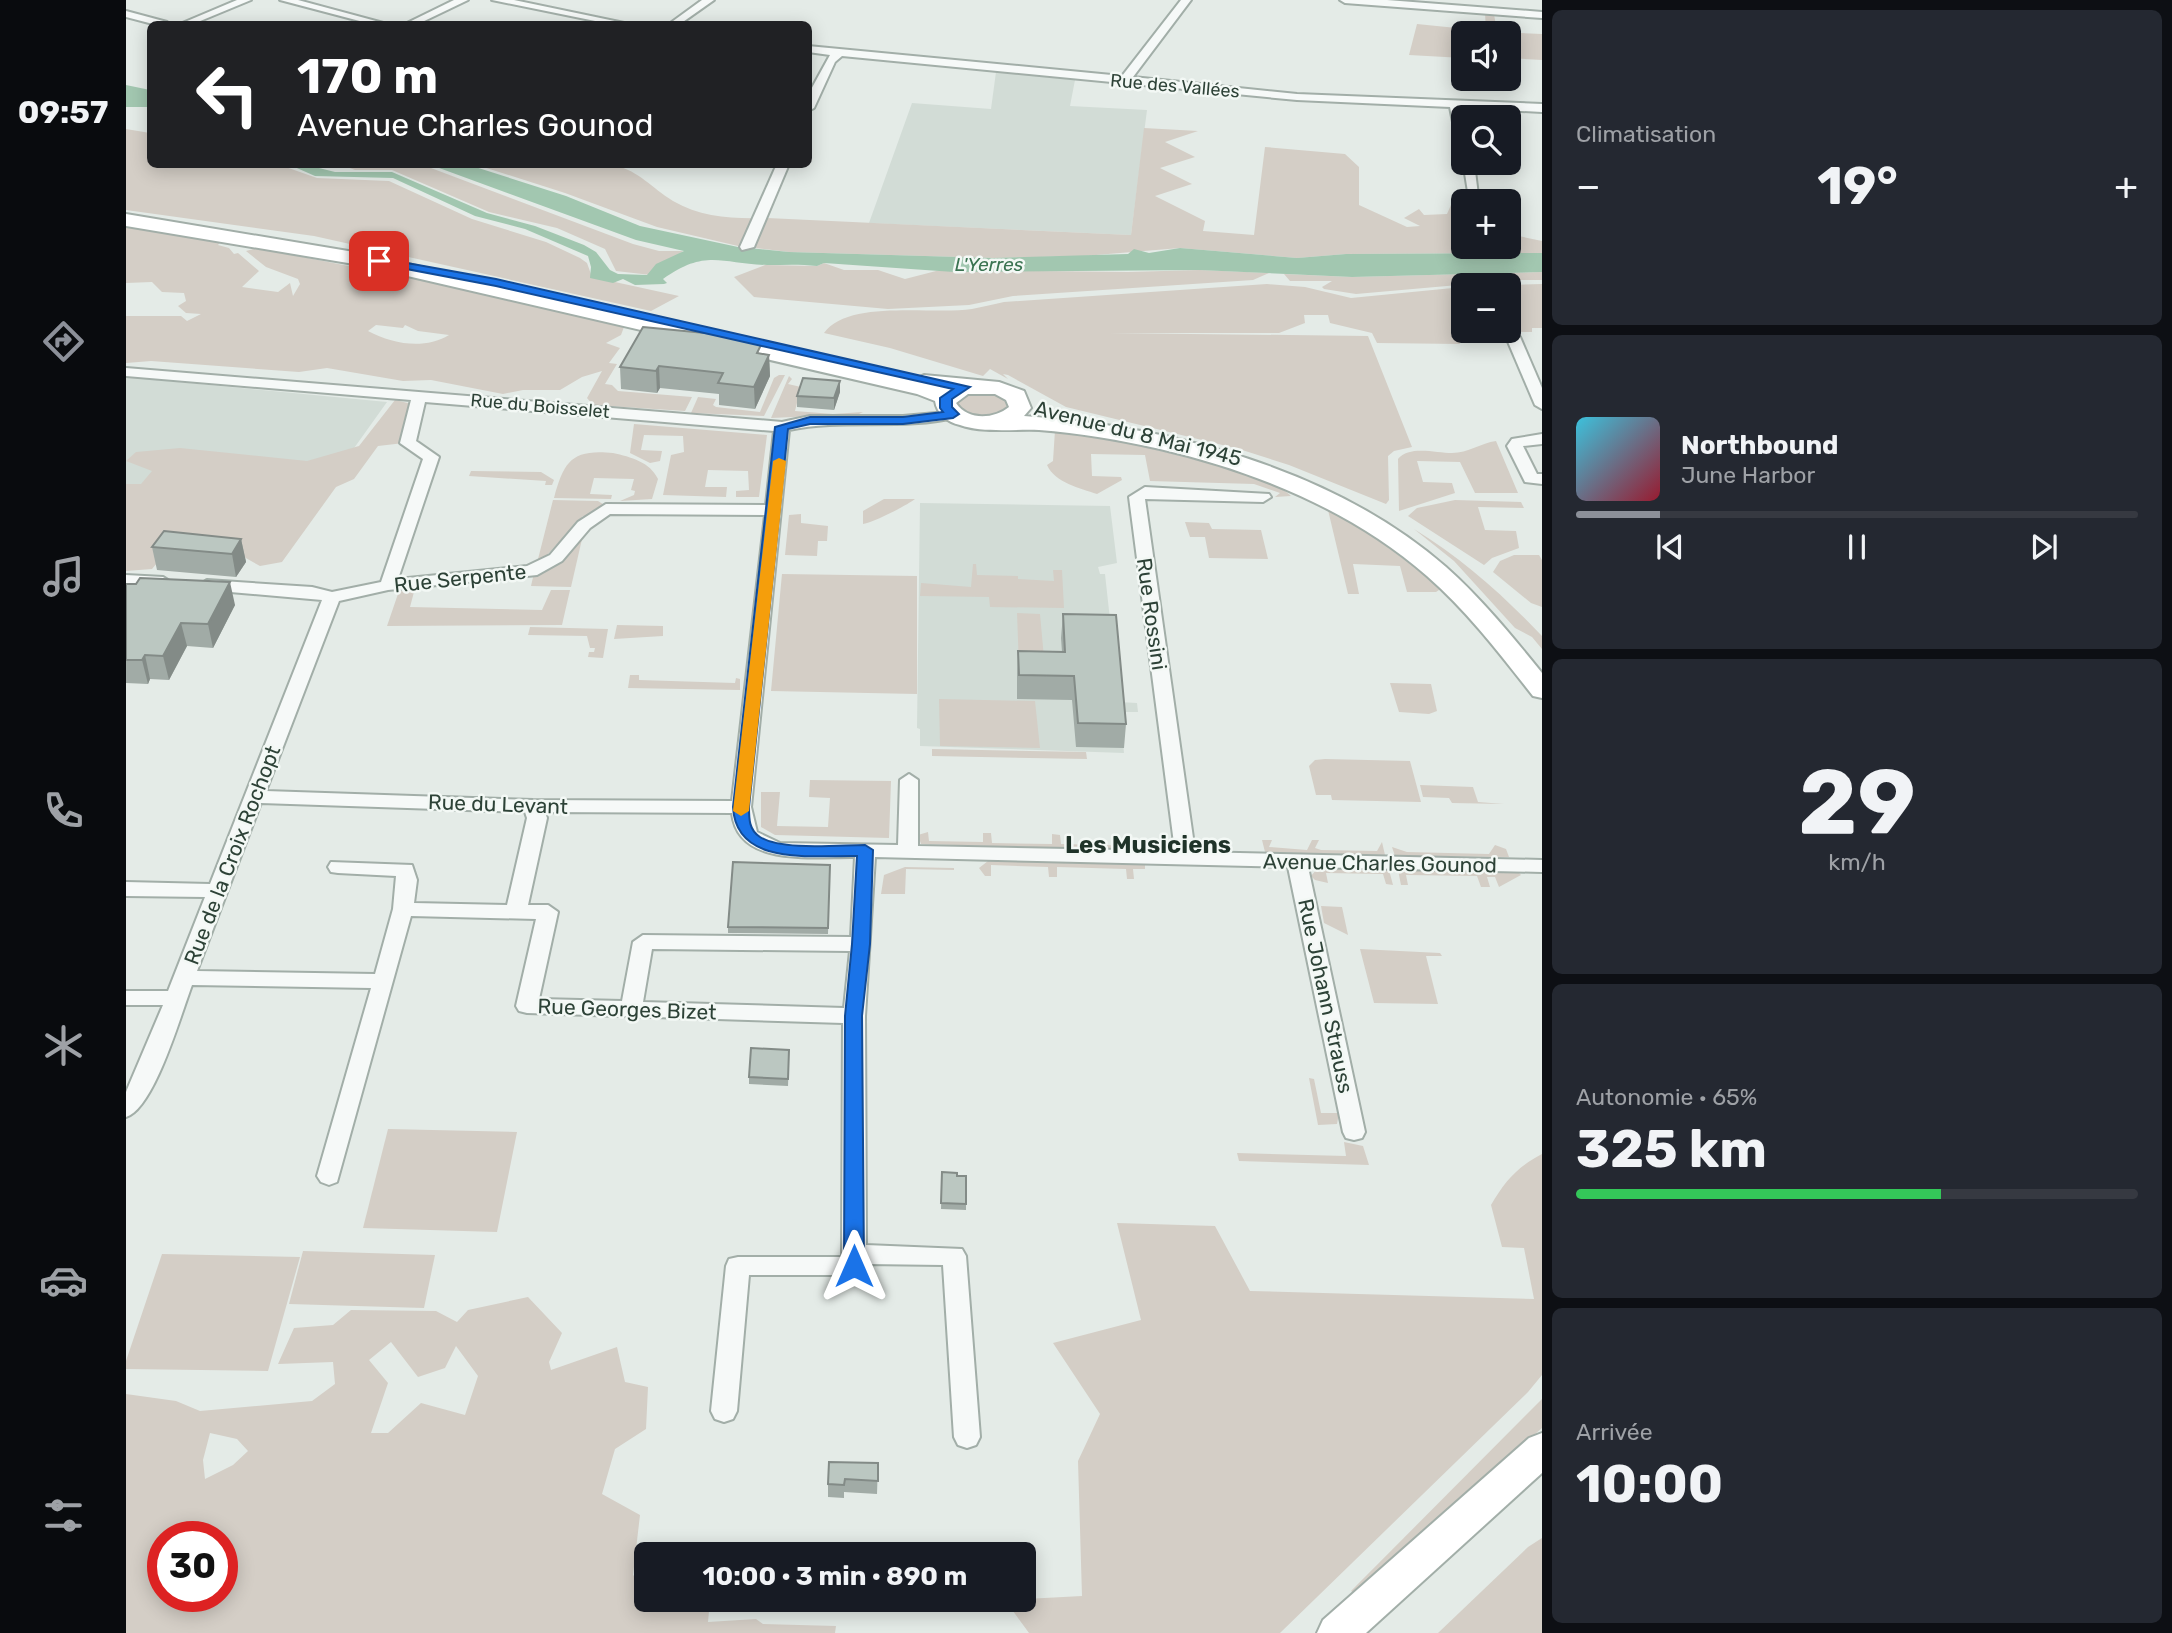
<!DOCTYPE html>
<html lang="fr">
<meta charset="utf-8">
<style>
body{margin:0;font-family:Rubik,sans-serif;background:#242831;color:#f1f3f6;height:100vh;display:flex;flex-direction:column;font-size:26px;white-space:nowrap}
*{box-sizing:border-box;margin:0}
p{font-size:23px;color:#9ea1a6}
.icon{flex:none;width:38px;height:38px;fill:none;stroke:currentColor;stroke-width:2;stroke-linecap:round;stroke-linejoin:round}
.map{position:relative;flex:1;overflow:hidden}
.panel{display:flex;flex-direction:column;gap:10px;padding:10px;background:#0d0f14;width:630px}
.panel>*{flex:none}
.hud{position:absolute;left:21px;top:21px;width:665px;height:147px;border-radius:10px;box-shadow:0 4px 18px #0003;background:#202124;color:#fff;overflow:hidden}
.controls{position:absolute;left:1325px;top:21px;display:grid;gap:14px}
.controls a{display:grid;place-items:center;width:70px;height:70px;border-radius:10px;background:#171b24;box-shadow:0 4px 18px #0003;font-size:35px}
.speed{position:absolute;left:21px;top:1521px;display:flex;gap:14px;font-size:35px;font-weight:700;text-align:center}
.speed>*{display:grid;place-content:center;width:91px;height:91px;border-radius:50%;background:#171b24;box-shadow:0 4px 18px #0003;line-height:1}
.speed .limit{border:10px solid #d22;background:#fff;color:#111}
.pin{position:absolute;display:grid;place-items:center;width:60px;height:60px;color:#fff;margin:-30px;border-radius:14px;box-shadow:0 4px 10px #0006}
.me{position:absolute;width:77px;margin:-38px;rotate:0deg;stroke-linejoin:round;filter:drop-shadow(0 0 5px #0008)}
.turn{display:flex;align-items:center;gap:24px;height:147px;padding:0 35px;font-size:32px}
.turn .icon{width:91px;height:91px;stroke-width:2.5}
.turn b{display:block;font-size:49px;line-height:60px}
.big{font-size:52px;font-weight:700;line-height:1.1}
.panel .card{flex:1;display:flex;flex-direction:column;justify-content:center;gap:10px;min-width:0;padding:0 24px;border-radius:10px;background:#242831}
.panel .dial{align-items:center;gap:0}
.dial b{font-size:91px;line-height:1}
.song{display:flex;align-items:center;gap:21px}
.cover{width:84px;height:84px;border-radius:10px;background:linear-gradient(135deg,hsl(190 70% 55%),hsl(350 70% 35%))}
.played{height:7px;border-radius:4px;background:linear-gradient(90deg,#8c9099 15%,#363941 15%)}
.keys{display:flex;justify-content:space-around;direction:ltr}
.heat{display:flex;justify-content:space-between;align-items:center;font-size:38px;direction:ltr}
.charge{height:10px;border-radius:5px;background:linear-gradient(90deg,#34c759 65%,#363941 0)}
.trip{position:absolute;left:508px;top:1542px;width:402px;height:70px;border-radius:10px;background:#171b24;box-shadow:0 4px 18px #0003;font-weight:700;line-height:70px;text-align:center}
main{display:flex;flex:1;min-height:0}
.menu{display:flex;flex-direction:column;width:126px;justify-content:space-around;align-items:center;background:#090b0e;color:#9ea1a6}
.menu .icon{width:49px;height:49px}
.menu .active{color:#8c9099}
.menu b{font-size:32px;color:#f1f3f6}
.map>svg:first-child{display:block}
.built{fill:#d2dcd6}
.green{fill:#d4cec6;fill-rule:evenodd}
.water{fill:#a2c7b0}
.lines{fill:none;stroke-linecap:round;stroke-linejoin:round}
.street-casing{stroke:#a2aea8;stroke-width:4}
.secondary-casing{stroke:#a2aea8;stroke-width:4}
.street{fill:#f6f9f8;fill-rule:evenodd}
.secondary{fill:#fff;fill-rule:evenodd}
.wall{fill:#a1aba6}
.shaded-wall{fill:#838b87}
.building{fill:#bbc7c1;stroke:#838b87;stroke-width:2}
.route{fill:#1a73e8;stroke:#114b97;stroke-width:2}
.slow{fill:#f59e0b}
.labels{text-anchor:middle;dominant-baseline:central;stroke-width:5;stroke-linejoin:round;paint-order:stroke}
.far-street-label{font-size:18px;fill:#2d4237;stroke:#f3f8f5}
.far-water-label{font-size:19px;font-style:italic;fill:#3a7351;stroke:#f3f8f5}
.street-label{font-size:21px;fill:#2d4237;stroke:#f3f8f5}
.quarter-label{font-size:24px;font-weight:bold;fill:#1f3329;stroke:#f3f8f5}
</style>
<main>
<nav class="menu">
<b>09:57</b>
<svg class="icon active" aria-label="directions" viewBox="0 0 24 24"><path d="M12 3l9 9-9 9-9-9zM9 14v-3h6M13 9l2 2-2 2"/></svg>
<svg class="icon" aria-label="music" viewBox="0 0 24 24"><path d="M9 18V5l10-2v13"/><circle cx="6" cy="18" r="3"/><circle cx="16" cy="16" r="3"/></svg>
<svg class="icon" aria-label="phone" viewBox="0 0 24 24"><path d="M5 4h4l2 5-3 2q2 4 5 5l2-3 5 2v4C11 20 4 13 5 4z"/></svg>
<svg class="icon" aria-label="climate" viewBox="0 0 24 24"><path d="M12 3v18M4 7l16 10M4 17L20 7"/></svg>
<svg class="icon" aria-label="car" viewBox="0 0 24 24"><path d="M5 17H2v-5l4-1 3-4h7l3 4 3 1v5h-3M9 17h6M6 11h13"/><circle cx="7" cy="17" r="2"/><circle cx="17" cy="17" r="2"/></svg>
<svg class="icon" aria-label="filters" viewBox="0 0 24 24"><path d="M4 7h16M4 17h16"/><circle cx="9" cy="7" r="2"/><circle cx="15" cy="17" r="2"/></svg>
</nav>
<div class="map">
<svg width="1416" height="1633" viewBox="0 0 1416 1633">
<rect width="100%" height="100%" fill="#e4ebe7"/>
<!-- built -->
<g class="built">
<path d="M870,72L949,80L944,106L1021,110L1005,235L743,223L786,103L865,109Z"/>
<path d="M0,377L261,402L151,556L28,552L0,562Z"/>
<path d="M794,503L984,506L991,563L972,567L974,574H979L993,702L1011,703L1012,712H994L998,753L794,746V729L791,728Z"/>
</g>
<!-- green -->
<g class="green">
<path d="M1359,13L1368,14L1371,32L1416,34V60L1383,58L1382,33H1337V58L1283,55L1291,24L1360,31Z"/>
<path d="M1018,128L1072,131L1039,142L1069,157L1034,168L1066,184L1029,196L1079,221L1077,231L1128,235L1139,147L1219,154L1233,167V205L1281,227L1294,226L1278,218L1293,209L1298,215L1321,214L1328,198C1345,196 1367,192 1382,201H1337V247H1382L1383,234L1416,241V253L1220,254L1171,258L1054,248L958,256L867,258L663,252L612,246L531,227L439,193L351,165H488C515,172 524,187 547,201C576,218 609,219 641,218L1005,235Z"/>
<path d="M0,129L24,133V164L154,165L191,178L263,181L346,219L420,242L454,258L461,263L466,277L553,296L525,311L188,236L0,210Z"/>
<path d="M216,165H297L507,244L533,251H557L525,275L490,271L479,249L431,228L363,212L266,170H229Z"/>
<path d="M0,226L97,239L92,245L103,248L108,254L112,253L133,271L116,287L152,292L164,283L167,296L174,284L172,279L140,267L120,251L131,248L238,269L245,268L498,327L495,335L480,343L494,348L483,363L491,364L479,384L486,385L492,391L566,397L559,411L467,405L461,398L476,371L456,377L434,390H397L377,394L305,380L277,381L201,368L173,372L25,361L0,363V316H55L61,321L75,314L60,313L52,306L60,301L58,293L36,292L26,282L0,283ZM250,325L277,328L279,325L292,331L323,335C298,350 267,344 242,331Z"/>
<path d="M698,263L718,270H752L779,279L814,270L1002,272L1073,270L1143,273L1127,280L887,296L843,305L762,309L628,297L608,277L639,265L691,266Z"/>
<path d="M1416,272V280H1360L1355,283L1230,294L1198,289L1196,287L1206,281H1164L1158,274L1226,277Z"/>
<path d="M1141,284L1179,287L1225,298L1337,287V331H1382V285H1379L1416,284V328H1406V332L1330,331L1334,344L1251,343L1246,333L1204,323L1202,315H1178L1179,323L1153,333H983L1242,336L1286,447L1268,451L1262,456L1263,500L1260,504L1163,465L1113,449L940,407L882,375L877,374L882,379L864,369L857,376L764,348L698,333C722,299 807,315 846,309C857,307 868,304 878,302Z"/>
<path d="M653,375H659L638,416L565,413L572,397L590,399L587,405L590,407L634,412L648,378Z"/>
<path d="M663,376L666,379L662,384L675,387L669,411L707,414L737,412L733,414L645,418Z"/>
<path d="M842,393H867L879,399L881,406C868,420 841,419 831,403Z"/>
<path d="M269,400L286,404L278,443L252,446L228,479L210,487L156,562L134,566L118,557H36L26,569L0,571V484H15L26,471L0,461L10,452L54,448L181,461L233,446Z"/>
<path d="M508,424L641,435L633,497H610V491L623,490L622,471L582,470L579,487H601L600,497L537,495L545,455L558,452L557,436L518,435L515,450L536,451L534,461L524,463L504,453Z"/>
<path d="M929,430C964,432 1147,474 1165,496L1149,497L1154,493L1128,484L1024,481L1019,455L965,454L966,476L995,477L996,480L971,494C954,488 929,483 921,465L927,461Z"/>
<path d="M1370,441L1392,493H1349L1334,462L1291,461L1297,482L1326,483L1329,493L1273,511L1272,459C1283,445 1310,453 1326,453C1342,453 1355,443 1370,441Z"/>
<path d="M487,453C505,457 524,462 532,479L526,499L494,501L508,495L509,491L505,490L508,479L468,478L464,494L486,495L485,499L428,498C438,461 446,449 487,453Z"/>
<path d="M345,471L415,472L428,480L426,485H419L420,481L343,476Z"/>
<path d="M758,499H789C778,507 748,522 737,524V511Z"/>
<path d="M427,500L472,501L480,506L469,509L462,517L457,516L410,567Z"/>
<path d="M1329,500L1395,502L1398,508L1352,507L1359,530L1390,531L1393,548L1366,558L1358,565L1282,516L1291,508Z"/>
<path d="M1202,510L1242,532L1316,588L1310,592H1281L1274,566L1227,564L1233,594H1222Z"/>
<path d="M675,514V523L702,526L701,541H692L691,556L659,555L663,515Z"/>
<path d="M1059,522L1083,523L1086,529L1135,530L1142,559L1083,558L1079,537H1064Z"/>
<path d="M1288,529C1337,559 1377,595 1416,636V649L1406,637L1389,628L1328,561Z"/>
<path d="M451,539H456L445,587L405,586L408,573Z"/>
<path d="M1388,555H1413L1416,560V607L1405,603L1367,572L1374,561Z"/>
<path d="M847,564H850L851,575L892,576V579L928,581L927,570H936L938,608L864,607L863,597L794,596L795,583L845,587Z"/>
<path d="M656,574L791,576V694L645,691Z"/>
<path d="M425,590H444L436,625L261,626L273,591L288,592L284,607L416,610Z"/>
<path d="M891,613L914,614L918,658L893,667Z"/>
<path d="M491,625L537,626V636L488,639Z"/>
<path d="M404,627L482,629L477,658L462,657L463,652H468L469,648H464L461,636L402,635Z"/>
<path d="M504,675H513V680L609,683L610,678L614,679V690L502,688Z"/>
<path d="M1264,683L1305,684L1311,711L1303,714L1273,712Z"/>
<path d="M813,699L909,701L914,748L814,746Z"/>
<path d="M806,749L960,752L961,759L806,756Z"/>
<path d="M1199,759L1284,761L1295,802L1206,800L1205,795H1190L1183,766L1189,760Z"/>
<path d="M684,780L765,781L763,838L649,835L635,827V792H654L651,826L702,827L704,798L683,797Z"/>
<path d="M1294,785L1347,787L1352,802L1378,804L1326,803L1323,798L1297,797Z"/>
<path d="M802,832L803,841L857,842V833H865L866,843L926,844V834L934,835L935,844L1015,846L1016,850L795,844L792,835Z"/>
<path d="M1136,840H1146L1143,847L1181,850L1186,840H1193L1189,848L1195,850L1251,851L1256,842L1259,855L1139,852Z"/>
<path d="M1369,845L1380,849L1383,857L1269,856L1266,847L1281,852L1363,854Z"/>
<path d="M862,861L1019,865V869H1007L1008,879H1001L1000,869L931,867V877H923L922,867L865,865V876H859L853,868Z"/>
<path d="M779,867L828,868V870L780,869L779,894H755L758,875Z"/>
<path d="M1191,869L1263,870L1267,885L1260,884L1257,874L1200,873L1202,883L1189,880L1185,876Z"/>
<path d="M1272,870L1393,873L1395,875L1373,887L1369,877H1361L1364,887H1355L1351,876L1280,875L1282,885H1275Z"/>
<path d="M1195,906L1216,907L1222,935L1198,923Z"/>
<path d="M1234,949L1314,953L1316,956H1300L1312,1004L1248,1003Z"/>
<path d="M1183,1078L1188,1079L1195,1113H1213L1211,1124L1192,1125Z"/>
<path d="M262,1129L391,1132L371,1232L237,1228Z"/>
<path d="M1218,1142L1237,1146L1243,1165L1113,1161L1111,1153L1220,1156Z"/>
<path d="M1416,1154V1375L1402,1392L1154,1633H903L879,1600L956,1596L952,1461L974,1414L927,1343L1015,1320L991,1223L1089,1226L1124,1291L1408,1299L1398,1248L1376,1247L1365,1205C1379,1181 1391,1167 1416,1154Z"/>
<path d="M177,1251L309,1255L298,1308L163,1304Z"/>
<path d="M36,1254L174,1257L142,1371L0,1369V1361Z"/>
<path d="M402,1297L436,1333L423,1362L425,1370L491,1347L499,1382L522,1387L520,1429L489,1449L476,1494L514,1515L507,1575L520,1587V1600H584L582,1622L630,1619L637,1624L710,1626L709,1633H0V1394L50,1401L74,1411L186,1401L209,1384L207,1362L152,1364L168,1328L207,1325L225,1310L310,1311L331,1322L342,1310ZM265,1342L292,1377L319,1368L330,1346L352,1376L339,1415L295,1403L262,1433H245L262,1383L243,1360ZM84,1433L111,1439L122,1451L107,1465L79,1479L77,1460ZM37,1536H96V1596H37Z"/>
<path d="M1416,1399V1428L1228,1593L1225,1591Z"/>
<path d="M1416,1538V1633H1312L1402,1547Z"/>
</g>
<!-- water -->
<g class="water">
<path d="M0,85L24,90V107H0Z"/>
<path d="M164,165H181L209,172H266L361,213L409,226L458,245L470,252L484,270L492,274L521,275L530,264L558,251L510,240L305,165H343L440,196L514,226L612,247L663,252L867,258L1002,254L1008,249L1023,253L1054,248L1171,258L1220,254L1416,253V272L1226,277L1073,270L828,272L698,263L691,266C674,264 658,265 641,265C596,264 580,248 537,279L541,283L538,284L509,285L497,279L487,283L464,278L465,267L462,256L399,229L349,216L267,178L189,176Z"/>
</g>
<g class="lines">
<!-- street casing -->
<g class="street-casing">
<g id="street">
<path d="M111,0H125L67,24H54Z"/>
<path d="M154,0H172L261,24H245Z"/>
<path d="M328,0H342L292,24H279Z"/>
<path d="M366,0H388L503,24H484Z"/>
<path d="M576,0H588L554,24H543Z"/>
<path d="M1055,0H1065L1007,77L1171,94L1416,104V112L1335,108L1337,146L1331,142L1324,107L1171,100L716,56L709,62L688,108L682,111V95L704,55L682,52V46L996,76Z"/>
<path d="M1214,0H1261L1416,12V18L1219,3Z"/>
<path d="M0,11L41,22L42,24H27L0,17Z"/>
<path d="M1337,161L1348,163L1352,195L1342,192Z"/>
<path d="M651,164H663L628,247L616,250L614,247Z"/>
<path d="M1387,333L1394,337L1416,388V409L1409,405L1380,337Z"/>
<path d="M0,368L656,422L684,416H777L832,411V417C776,431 719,418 663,430L625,807L631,832L654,843L772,845L774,780L783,774L792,780V846L1049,851L1003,497L1019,487L1143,494L1145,497L1137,502L1019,499L1069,852L1416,860V872L1182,867L1239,1132L1236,1138L1228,1140L1220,1138L1217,1132L1162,867L749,857L739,1016L740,1245L836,1249L840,1256L854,1437L850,1445L841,1448L832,1445L828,1437L817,1265L740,1264L737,1273L728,1275H623L611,1411L607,1419L598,1422L589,1419L585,1411L600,1266L603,1259L612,1257H716L717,1023L401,1013L393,1011L390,1006L410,919L285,916L211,1182L203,1185L195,1182L191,1176L245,988L66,985C55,1014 28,1109 0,1117V1092L37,1005H0V991H42L79,897L0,896V882L84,884L196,600L81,590L73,585L81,580L186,587L206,592L255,582L297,459L274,443L285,400L0,376ZM299,402L648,431L640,505L480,504L452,522L424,555L401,566L272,579L313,457L290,441ZM484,514L639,515L606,801L407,800L140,791L213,601L262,590L411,575L436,561L464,528ZM135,803L399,812L401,818L381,905L288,903L291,880L286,865L205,862L202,867L205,872L212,873L270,876L267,909L249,974L71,971ZM419,812L606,813C612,868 689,856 729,857L725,937L517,935L507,942L496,1001L413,999L432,912L422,905H402L421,818ZM526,949L724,951L718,1008L517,1002Z"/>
<path d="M1416,434V444L1397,446L1411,474H1416V484L1399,482L1381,446L1386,439Z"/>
<path d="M0,575L37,577L45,582L37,587L0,585Z"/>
</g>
</g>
<!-- secondary casing -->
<g class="secondary-casing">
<g id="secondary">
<path d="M0,214L234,253L788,380L798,375L873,382L898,391L905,408L898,416C1043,426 1208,469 1320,567C1356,599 1386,636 1416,673V698L1407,696C1374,654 1341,611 1301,576C1227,511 1129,471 1034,449C994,440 953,433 913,430C888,429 856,433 834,425C821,422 811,414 809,401L791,394L234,265L0,226ZM842,394H869L880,400L883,407C868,419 842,421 830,403Z"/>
<path d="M1416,1433V1473L1240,1633H1191L1197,1620L1403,1438Z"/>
</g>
</g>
<!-- street -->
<use href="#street" class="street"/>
<!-- secondary -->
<use href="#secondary" class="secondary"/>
</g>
<!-- wall -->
<g class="wall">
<path d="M635,354L643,355L644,376L629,409L593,405V394L534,388L531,393L495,389L494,367Z"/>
<path d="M714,381V392L708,410L671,407V396Z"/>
<path d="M115,539L120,562L110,577L31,570L26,547Z"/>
<path d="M0,584L109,605L87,648L61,646L43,680L24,679L22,684L0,683Z"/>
<path d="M937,614L1000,724L998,748L950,747L946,700L891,699V675L892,651L936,652L935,638Z"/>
<path d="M704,865L702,934L602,933V927Z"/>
<path d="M663,1056L662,1086L623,1084V1077Z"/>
<path d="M816,1172L831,1176H840V1210L815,1209Z"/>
<path d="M752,1463L751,1494L718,1492V1498L702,1497V1484Z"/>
</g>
<!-- shaded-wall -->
<g class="shaded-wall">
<path d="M643,355L644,376L629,409L628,387Z"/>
<path d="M533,366L534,388L531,393L530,371Z"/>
<path d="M714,381V392L708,410V398Z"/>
<path d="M115,539L120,562L110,577L106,554Z"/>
<path d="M104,582L109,605L87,648L82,624Z"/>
<path d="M55,623L61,646L43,680L37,656Z"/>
<path d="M19,655L24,679L22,684L16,660Z"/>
</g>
<!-- building -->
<g class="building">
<path d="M517,327L620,337L635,345L631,353L643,355L628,387L592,383L597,373L533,366L530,371L494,367Z"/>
<path d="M677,378L714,381L708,398L671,396Z"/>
<path d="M38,531L115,539L106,554L26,547Z"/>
<path d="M14,578L104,582L82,624L55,623L37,656L19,655L16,660H0V584H10Z"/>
<path d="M937,614L990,615L1000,724L952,723L948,676L893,675L892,651L939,652Z"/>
<path d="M607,862L704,865L702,928L602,927Z"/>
<path d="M625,1048L663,1050L662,1079L623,1077Z"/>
<path d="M816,1172L831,1173V1176H840V1204L815,1203Z"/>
<path d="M703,1462L752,1463V1481L719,1479L718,1485L702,1484Z"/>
</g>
<!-- route -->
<path class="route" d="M253,258L370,279L844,387L826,399V407L833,414L827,418L777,424H684L662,429L623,807C623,819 623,830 634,837C656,851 713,845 739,845L747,850L744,944L736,1016L738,1266L735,1272H721L718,1266L719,1016L726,944L731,856C687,855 610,867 607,807L649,427L684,417H777L817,412L814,408V398L827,389L370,286L249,263L248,261Z"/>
<!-- slow -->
<path class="slow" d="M653,458L660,461L623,811L615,816L607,811L647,461Z"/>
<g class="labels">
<!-- far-street labels -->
<g class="far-street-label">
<text transform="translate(1049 86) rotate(5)">Rue des Vallées</text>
<text transform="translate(414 406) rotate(5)">Rue du Boisselet</text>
</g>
<!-- far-water labels -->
<g class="far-water-label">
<text x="863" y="264">L'Yerres</text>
</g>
<!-- street labels -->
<g class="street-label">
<text transform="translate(1012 433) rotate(14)">Avenue du 8 Mai 1945</text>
<text transform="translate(334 578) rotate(-6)">Rue Serpente</text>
<text transform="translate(1026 614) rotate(82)">Rue Rossini</text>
<text transform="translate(372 804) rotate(2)">Rue du Levant</text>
<text transform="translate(106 855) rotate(-69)">Rue de la Croix Rochopt</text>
<text transform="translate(1254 863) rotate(1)">Avenue Charles Gounod</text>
<text transform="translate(1200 996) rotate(78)">Rue Johann Strauss</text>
<text transform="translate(501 1009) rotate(2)">Rue Georges Bizet</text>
</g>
<!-- quarter labels -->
<g class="quarter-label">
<text x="1022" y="845">Les Musiciens</text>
</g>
</g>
</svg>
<div class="controls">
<a><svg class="icon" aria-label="sound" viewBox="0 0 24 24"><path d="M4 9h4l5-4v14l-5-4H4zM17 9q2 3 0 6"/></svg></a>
<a><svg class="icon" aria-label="search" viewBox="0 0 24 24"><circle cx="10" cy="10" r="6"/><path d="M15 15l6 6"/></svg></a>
<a>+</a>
<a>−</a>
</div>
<div class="speed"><div class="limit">30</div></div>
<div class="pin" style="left:253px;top:261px;background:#d93025"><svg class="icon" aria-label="arrive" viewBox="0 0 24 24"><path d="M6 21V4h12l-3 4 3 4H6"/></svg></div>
<svg class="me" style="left:728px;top:1266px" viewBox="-20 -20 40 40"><path d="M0-17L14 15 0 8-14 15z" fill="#1a73e8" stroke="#fff" stroke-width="4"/></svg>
<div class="trip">10:00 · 3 min · 890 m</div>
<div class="hud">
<div class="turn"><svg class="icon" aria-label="left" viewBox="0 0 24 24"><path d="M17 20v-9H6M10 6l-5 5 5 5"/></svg><div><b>170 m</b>Avenue Charles Gounod</div></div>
</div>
</div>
<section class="panel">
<div class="card"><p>Climatisation</p>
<div class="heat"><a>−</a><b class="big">19°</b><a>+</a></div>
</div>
<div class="card">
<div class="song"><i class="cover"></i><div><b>Northbound</b><p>June Harbor</p></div></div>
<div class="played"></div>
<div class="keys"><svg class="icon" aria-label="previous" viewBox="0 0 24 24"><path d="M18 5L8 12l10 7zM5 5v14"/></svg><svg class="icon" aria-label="pause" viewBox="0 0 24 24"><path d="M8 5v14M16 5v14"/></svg><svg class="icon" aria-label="next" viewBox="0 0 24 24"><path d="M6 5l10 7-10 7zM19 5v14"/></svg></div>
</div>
<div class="card dial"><b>29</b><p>km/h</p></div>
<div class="card"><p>Autonomie · 65%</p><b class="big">325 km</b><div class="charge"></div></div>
<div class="card"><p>Arrivée</p><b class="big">10:00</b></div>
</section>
</main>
